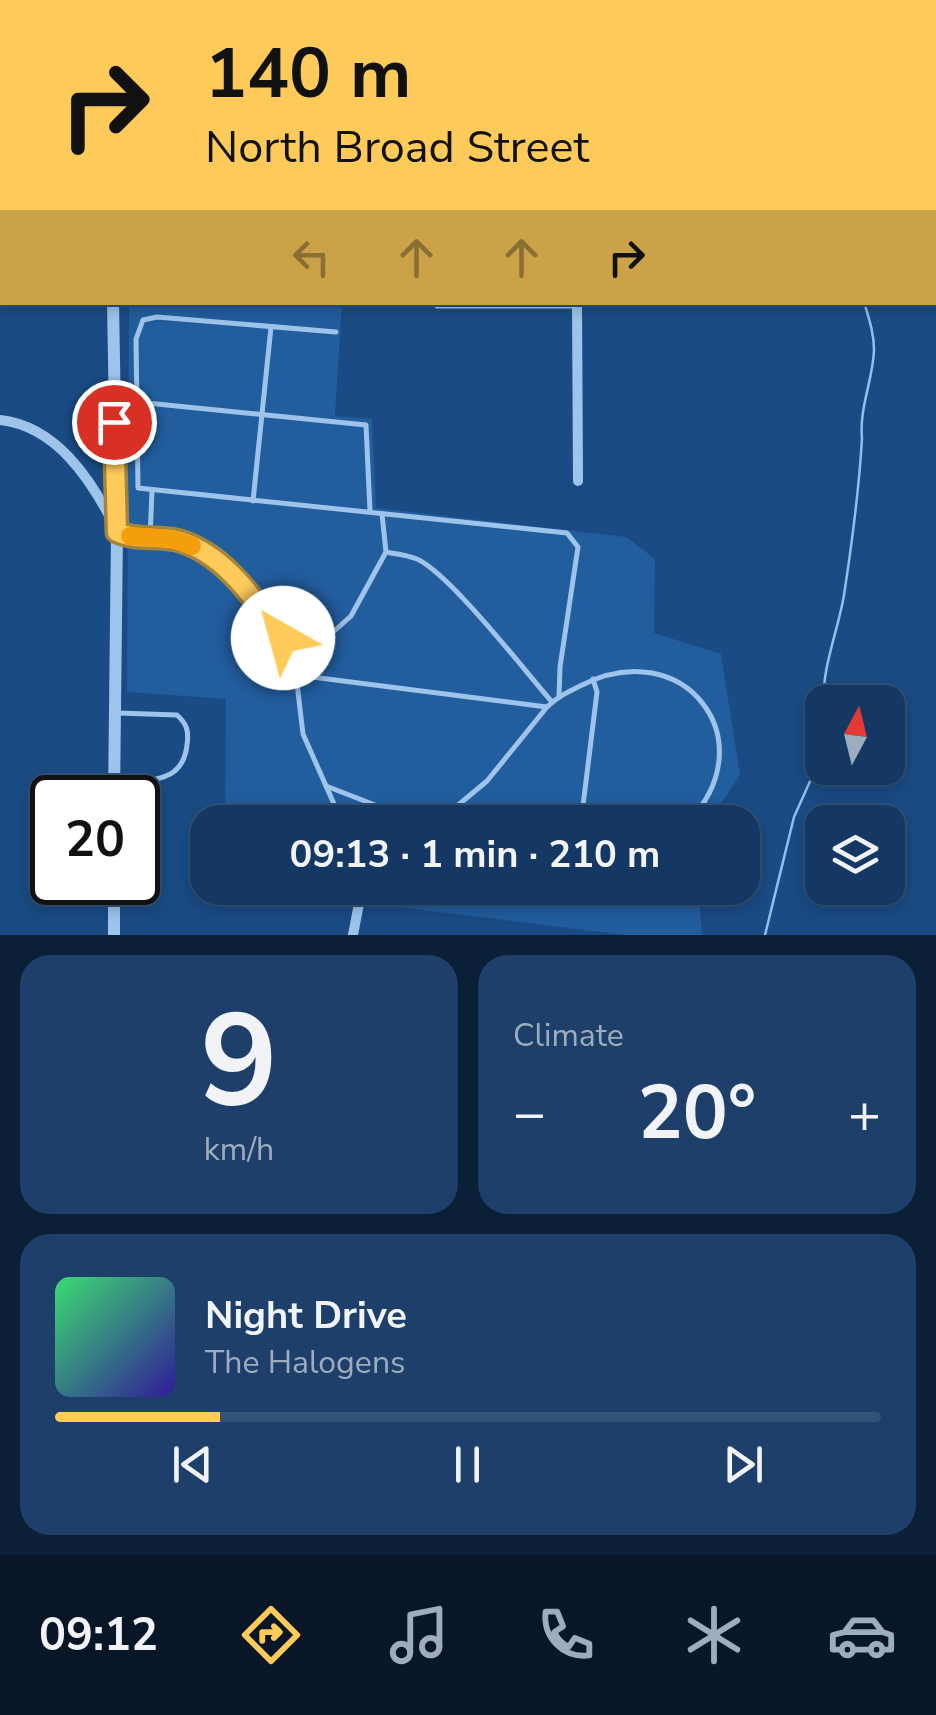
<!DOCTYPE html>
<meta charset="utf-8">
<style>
body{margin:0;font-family:"Nunito Sans",sans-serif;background:#1d3f69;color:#f1f3f6;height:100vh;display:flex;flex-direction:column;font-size:38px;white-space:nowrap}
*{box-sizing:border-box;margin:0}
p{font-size:32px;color:#9dacbe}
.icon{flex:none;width:55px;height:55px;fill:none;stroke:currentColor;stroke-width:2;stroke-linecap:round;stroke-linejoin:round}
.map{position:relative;height:935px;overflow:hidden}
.side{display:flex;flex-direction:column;gap:20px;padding:20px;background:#0b1f36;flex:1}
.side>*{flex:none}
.banner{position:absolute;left:0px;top:0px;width:938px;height:305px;box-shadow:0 5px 15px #0003,0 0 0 2px #335278;background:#fecb5b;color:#111;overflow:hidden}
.needle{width:65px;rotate:7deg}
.buttons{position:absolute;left:805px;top:685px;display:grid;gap:20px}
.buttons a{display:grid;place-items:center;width:100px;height:100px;border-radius:20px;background:#143863;box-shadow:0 5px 15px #0003,0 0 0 2px #335278;font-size:50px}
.speed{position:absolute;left:30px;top:775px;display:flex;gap:20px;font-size:50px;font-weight:700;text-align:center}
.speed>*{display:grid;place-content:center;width:130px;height:130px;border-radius:50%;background:#143863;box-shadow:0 5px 15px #0003,0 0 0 2px #335278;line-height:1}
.speed .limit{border:5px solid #111;border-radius:15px;background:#fff;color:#111}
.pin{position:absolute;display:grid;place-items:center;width:85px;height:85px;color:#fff;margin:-42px;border:5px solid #fff;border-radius:50%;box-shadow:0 2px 10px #0007}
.me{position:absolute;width:110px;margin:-55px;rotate:322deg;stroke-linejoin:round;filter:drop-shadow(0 0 8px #0008)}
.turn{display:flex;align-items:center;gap:35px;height:210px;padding:0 40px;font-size:45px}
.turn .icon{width:130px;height:130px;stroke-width:2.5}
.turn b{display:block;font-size:70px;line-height:85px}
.lanes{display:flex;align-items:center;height:95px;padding:0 40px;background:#0003;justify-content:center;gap:50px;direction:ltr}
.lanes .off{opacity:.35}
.big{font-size:75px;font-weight:700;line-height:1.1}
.side .widget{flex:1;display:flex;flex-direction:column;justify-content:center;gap:15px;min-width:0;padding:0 35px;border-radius:30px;background:#1d3f69}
.side .dial{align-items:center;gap:0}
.dial b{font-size:130px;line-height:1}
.song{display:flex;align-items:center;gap:30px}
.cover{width:120px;height:120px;border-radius:15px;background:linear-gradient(135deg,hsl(140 70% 55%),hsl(250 70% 35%))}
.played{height:10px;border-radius:5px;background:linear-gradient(90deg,#fecb5b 20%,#335278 20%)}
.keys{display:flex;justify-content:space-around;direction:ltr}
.heat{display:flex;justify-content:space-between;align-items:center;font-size:55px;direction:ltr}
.side .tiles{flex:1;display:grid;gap:20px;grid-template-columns:1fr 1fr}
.widget:last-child{grid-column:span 2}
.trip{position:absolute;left:190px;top:805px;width:570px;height:100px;border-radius:30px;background:#143863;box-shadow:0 5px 15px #0003,0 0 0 2px #335278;font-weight:700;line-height:100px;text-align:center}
.menu{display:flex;height:160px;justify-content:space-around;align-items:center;background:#081628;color:#9dacbe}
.menu .icon{width:70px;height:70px}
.menu .current{color:#fecb5b}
.menu b{font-size:45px;color:#f1f3f6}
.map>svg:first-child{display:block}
.green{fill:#225d9e}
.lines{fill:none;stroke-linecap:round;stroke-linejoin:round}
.stream{stroke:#92bfee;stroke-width:2.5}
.service{stroke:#9fc4ec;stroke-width:5}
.minor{stroke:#9fc4ec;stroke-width:10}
.tertiary{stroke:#9fc4ec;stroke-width:12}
.route-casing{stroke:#a5843b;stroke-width:25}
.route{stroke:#fecb5b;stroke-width:18}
.slow{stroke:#f59e0b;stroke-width:18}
</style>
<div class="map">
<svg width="936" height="935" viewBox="0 0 936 935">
<rect width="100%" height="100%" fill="#1a4b84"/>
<!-- green -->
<g class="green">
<path d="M129,303H342L335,416L372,419L376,508L626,537L655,559L654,633L721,654L740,775L709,822H225L226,699L127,692Z"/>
<path d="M248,888H698L702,935H625Z"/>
</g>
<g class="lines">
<!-- stream -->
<g class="stream">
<path d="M935,78H936"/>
<path d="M824,702C821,671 839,627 844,595C852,543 859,491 862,438C859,408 873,380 874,350C874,333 869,319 864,302"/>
<path d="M765,935L794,817L816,768L822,728"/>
</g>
<!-- service -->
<g class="service">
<path d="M432,302L437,306H577"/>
<path d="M336,332L157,317L143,320L136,339L138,488L567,533L578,547L560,667L559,696"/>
<path d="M137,402L366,425L370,511"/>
<path d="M253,501L271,327"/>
<path d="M119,533L172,539L205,552L231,574L260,607L294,658L303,734L342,822"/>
<path d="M150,537L152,491"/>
<path d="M386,552C396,554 407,555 417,559C450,574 524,670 552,702"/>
<path d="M294,658L323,641L351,616L386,552L382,514"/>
<path d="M296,675L547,707C557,697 568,692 580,686C684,632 767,741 688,822"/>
<path d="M117,780C148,781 183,784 187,745C189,731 187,724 177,715L118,713"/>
<path d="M326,786L393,812L451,811"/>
<path d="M445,822L451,811L487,781L547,707"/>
<path d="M581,822L597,692L593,679"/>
<path d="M37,882V823L46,816H52"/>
<path d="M460,888C504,906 563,907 607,888"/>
<path d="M567,899L572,888"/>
</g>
<!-- minor -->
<g class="minor">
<path d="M21,0L22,2"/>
<path d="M132,0L139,2"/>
<path d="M435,2V0"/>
<path d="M597,2V0"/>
<path d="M935,69H936"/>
<path d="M0,242H2"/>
<path d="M577,302L578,481"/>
<path d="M0,420C56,426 91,479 115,527"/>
<path d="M353,935L362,888"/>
</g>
<!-- tertiary -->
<g class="tertiary">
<path d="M117,2V0"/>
<path d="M113,302L117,532L114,798"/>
<path d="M114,935V882"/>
</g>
</g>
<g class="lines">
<!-- route casing -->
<g class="route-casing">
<path id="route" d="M114,422L117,532C136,541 160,535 180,541C226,555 255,601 283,638"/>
</g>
<!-- route -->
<use href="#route" class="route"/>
<!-- slow -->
<path class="slow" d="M130,536L172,539L192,546"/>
</g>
</svg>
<div class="buttons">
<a><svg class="needle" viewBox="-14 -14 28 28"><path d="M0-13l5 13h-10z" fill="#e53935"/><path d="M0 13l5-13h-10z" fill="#9dacbe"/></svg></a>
<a><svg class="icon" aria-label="layers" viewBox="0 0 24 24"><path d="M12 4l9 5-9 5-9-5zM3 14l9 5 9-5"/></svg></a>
</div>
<div class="speed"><div class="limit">20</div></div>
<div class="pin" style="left:114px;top:422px;background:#d93025"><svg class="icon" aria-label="arrive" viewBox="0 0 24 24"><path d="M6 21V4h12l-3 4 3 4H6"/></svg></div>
<svg class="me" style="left:283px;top:638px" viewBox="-20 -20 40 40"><circle r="19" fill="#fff"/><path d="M0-13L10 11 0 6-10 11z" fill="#fecb5b"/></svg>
<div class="trip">09:13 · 1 min · 210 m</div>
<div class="banner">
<div class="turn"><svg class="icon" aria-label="right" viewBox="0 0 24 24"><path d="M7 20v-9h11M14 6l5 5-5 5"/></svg><div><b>140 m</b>North Broad Street</div></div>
<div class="lanes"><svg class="icon off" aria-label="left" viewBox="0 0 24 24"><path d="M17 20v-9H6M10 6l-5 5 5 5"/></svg><svg class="icon off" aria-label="ahead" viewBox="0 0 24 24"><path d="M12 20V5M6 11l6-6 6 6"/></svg><svg class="icon off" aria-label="ahead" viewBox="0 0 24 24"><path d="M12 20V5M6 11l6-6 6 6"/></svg><svg class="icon" aria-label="right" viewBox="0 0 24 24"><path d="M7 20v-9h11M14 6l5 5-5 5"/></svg></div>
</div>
</div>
<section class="side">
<div class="tiles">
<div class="widget dial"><b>9</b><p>km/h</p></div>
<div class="widget"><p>Climate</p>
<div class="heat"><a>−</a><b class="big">20°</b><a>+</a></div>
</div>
<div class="widget">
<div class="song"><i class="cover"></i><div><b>Night Drive</b><p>The Halogens</p></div></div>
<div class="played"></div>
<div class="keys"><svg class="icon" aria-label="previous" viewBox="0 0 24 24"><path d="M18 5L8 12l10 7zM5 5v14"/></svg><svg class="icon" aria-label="pause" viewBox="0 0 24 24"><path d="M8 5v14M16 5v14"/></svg><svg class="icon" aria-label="next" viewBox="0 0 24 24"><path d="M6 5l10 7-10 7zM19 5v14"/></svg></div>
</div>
</div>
</section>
<nav class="menu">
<b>09:12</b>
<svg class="icon current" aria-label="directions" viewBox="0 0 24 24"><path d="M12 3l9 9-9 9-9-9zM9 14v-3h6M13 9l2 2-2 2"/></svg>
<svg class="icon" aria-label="music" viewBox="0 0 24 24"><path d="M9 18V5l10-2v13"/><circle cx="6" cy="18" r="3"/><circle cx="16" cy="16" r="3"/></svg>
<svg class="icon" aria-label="phone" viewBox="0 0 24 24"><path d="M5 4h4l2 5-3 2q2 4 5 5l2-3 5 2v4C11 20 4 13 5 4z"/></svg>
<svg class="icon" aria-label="climate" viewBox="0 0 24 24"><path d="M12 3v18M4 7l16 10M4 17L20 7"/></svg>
<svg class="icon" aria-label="car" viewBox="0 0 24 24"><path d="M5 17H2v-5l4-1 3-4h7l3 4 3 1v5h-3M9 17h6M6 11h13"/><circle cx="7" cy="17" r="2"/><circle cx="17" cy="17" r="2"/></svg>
</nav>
